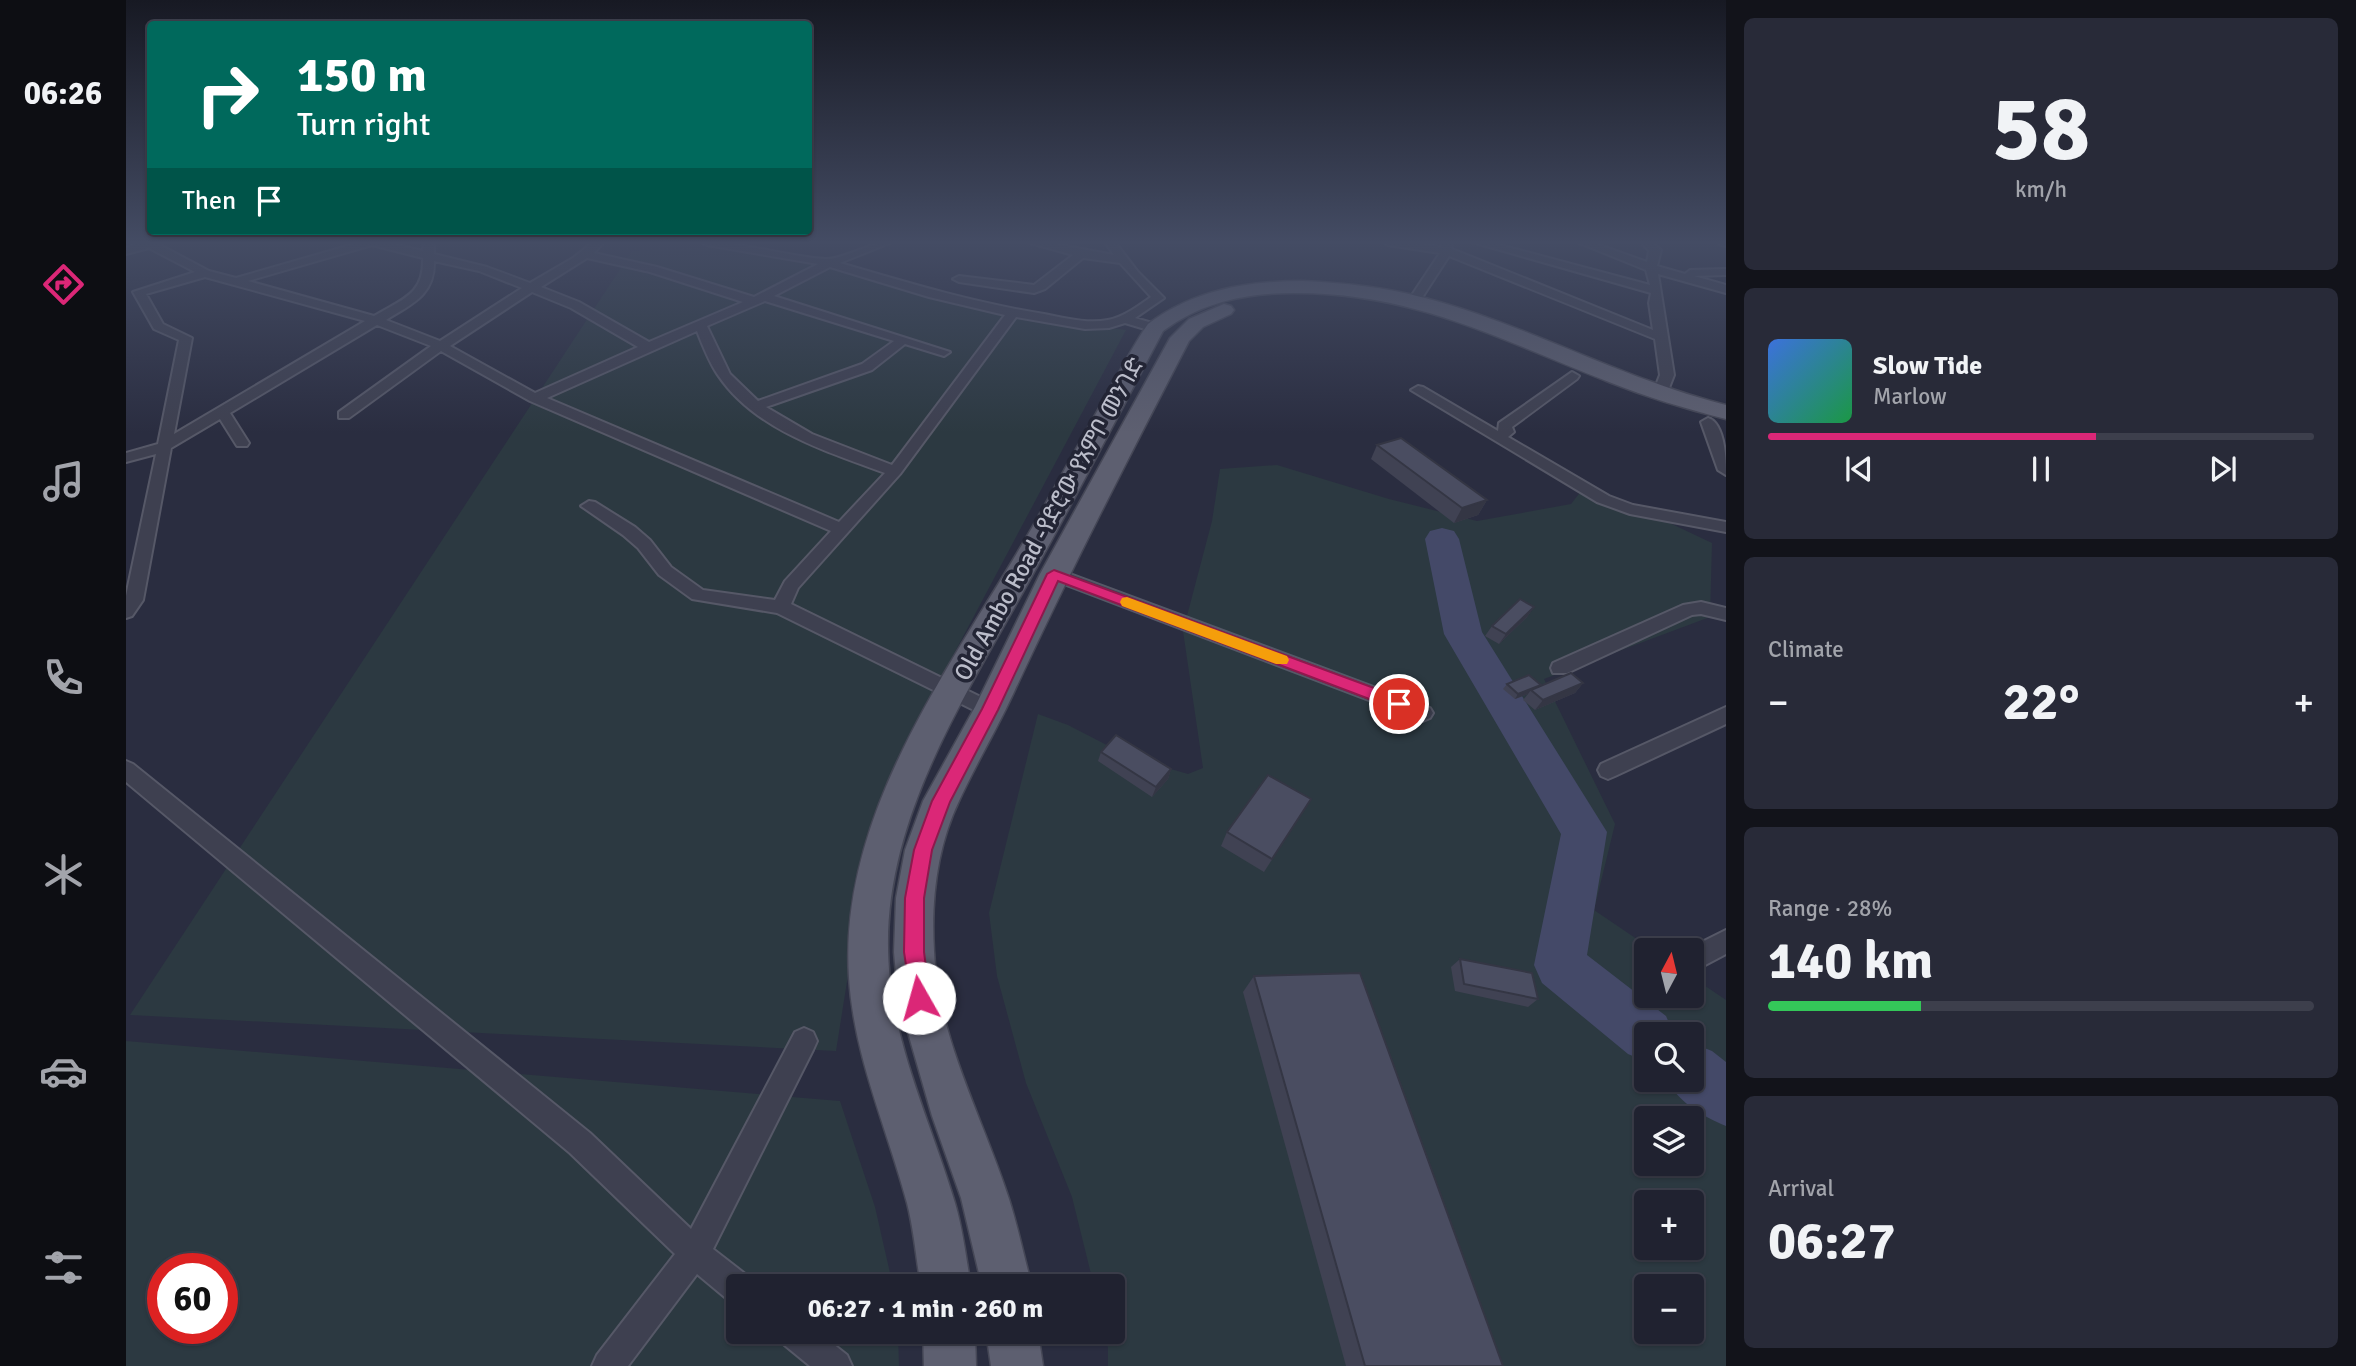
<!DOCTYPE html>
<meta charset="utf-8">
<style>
body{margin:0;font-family:Signika,"Noto Sans Ethiopic",sans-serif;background:#282a38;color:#f1f3f6;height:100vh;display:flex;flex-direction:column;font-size:26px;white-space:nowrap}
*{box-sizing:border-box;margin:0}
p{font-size:23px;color:#a2a4ab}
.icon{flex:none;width:38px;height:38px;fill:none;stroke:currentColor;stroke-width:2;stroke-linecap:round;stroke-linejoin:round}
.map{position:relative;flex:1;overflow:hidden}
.side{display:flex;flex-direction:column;gap:18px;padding:18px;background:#12131a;width:630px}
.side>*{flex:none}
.top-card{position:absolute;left:21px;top:21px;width:665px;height:214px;border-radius:7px;box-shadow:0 2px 5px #0004,0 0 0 2px #3d3f4c;background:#00695c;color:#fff;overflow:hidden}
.needle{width:46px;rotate:7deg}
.buttons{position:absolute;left:1508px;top:938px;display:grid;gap:14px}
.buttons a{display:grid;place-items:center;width:70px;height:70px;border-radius:7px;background:#202230;box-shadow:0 2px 5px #0004,0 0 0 2px #3d3f4c;font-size:35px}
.speed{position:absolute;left:21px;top:1253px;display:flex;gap:14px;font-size:35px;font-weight:700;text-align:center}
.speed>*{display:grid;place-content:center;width:91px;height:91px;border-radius:50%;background:#202230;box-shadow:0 2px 5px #0004,0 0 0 2px #3d3f4c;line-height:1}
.speed .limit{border:10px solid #d22;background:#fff;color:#111}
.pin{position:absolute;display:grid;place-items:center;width:60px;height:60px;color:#fff;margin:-30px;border:4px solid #fff;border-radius:50%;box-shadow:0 2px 7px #0007}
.me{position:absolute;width:77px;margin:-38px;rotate:353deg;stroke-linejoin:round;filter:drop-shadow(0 0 5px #0008)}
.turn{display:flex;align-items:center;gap:24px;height:147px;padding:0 35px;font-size:32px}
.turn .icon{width:91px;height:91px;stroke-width:2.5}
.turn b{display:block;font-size:49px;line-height:60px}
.then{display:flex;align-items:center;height:66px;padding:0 35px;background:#0003;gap:14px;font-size:26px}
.big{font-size:52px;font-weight:700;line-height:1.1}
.side .card{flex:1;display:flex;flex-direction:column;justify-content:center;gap:10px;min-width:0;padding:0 24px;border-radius:10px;background:#282a38}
.side .dial{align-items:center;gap:0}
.dial b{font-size:91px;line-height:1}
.song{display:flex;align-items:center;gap:21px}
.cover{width:84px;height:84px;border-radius:10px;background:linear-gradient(135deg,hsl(220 70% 55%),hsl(140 70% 35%))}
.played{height:7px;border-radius:4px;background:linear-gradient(90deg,#db2777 60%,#3d3f4c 60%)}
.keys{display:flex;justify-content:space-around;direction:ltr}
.heat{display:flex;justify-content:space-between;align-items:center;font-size:38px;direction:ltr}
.charge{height:10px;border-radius:5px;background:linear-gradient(90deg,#34c759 28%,#3d3f4c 0)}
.trip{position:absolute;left:600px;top:1274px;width:399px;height:70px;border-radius:7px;background:#202230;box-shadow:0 2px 5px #0004,0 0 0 2px #3d3f4c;font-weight:700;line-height:70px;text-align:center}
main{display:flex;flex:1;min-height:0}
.menu{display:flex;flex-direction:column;width:126px;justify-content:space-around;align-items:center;background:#0d0e13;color:#a2a4ab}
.menu .icon{width:49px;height:49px}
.menu .current{color:#db2777}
.menu b{font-size:32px;color:#f1f3f6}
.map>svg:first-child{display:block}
.green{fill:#2c3941;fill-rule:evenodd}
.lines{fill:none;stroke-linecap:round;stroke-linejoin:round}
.river{fill:#444968;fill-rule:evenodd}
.street-casing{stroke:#565867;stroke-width:4}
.primary-casing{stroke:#454756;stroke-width:3}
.street{fill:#3e4050;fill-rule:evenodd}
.primary{fill:#5d5f70;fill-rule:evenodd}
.wall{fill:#404253}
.shaded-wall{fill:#343644}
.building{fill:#4a4d61;stroke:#343644;stroke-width:2}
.route{fill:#db2777;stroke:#8e194d;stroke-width:2}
.slow{fill:#f59e0b}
.labels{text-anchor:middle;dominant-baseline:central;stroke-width:7;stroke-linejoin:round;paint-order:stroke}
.street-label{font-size:24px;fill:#bbbdca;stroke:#232535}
</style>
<main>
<nav class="menu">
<b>06:26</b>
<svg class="icon current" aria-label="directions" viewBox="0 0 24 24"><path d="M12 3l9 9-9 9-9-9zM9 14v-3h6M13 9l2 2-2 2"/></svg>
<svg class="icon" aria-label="music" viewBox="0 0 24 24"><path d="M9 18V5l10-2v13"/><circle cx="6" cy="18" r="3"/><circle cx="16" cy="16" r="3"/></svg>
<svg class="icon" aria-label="phone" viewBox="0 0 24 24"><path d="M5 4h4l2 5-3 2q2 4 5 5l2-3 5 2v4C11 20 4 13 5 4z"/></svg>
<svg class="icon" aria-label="climate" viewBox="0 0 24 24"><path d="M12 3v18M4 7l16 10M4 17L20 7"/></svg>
<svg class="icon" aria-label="car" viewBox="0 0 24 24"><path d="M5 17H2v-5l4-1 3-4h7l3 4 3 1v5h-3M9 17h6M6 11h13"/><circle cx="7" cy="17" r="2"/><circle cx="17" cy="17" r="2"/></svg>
<svg class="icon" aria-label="filters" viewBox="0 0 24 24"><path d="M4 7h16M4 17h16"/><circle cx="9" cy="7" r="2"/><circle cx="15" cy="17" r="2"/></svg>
</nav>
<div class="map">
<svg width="1600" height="1366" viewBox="0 0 1600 1366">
<rect width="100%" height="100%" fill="#2a2d40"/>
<!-- green -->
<g class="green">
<path d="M617,246L715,270L806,299L881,313L1000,330L813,682L744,837L710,1051L4,1015L506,251Z"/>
<path d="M1151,465L1263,499L1351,521L1445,504L1456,490L1491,498L1586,543L1584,617L1418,679L1489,824L1468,910L1527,950H1521V996H1566V977L1600,1000V1366H982V1348L978,1332H987V1286H968L946,1197L900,1083L871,976L863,913L912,714L942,725L1004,757L1062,774L1077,768L1057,631L1086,521L1094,469ZM1521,1034H1566V1080H1521ZM1521,1118H1566V1164H1521ZM1521,1202H1566V1248H1521ZM1521,1286H1566V1332H1521Z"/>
<path d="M0,1041L714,1101L749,1207L767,1286H612V1332H772L773,1366H0ZM37,1269H96V1328H37Z"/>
</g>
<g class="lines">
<!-- river -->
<g class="river">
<path d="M1316,528L1328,531L1333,539L1356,632L1481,832L1461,955L1540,1016L1548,1034H1521V1062L1502,1054L1416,983L1408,965L1435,834L1318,634L1299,539L1304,531Z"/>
<path d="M1566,1043L1586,1051L1600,1062V1126C1578,1117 1551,1102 1542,1080H1566Z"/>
</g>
<!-- street casing -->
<g class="street-casing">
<g id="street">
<path d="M14,242H38L34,245L83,271L110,278L235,242H259L297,251L298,242H308V254L361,267L404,283L447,258L467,242H478L468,253L531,267L628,297L692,264L581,245L576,242C618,242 657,256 699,259C718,260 742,242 766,242L714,263C782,283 849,303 918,314C939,318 961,324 982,320C998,317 1012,306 1025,297L994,263L957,258L919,289L908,293L833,282L827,279L833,276L908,285L947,255L901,242H919L988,255L979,242H989L1012,272L1038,298L1009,318L1033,325L1035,328L1029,332L999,323L983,328L959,329L890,317L774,474L672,588L665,604L871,705L874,710L871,715L864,718L651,613L566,599L533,575L512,548L497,535L455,506L463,501L469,502L509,527L524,540L545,567L577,590L649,600L659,581L705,531L404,401L315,351L223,418H213V412L305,346L251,325L104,413L123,443L121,446H111L94,419L45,448L17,600L6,616L0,618V596L30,454L0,462V453L32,444L53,340L28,329L7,292L69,272L23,248L0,254V248ZM246,245L297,258C298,295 276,299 248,316L122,281ZM461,258L524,272L617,302L523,342L453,302L415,287ZM308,261L353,271L396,288L314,341L260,320C286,304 309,295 308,261ZM704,267L803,297L879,315L766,465L686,434L640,407L746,370L779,344L818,356L824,352L648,296ZM79,277L239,321L48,434L66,338L37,324L20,294ZM406,292L445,308L512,347L409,393L324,346ZM639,301L768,341L736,364L632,401L604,374L581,326ZM571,331C577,346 583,362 592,375C629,430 700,451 759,473L713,522L421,398Z"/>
<path d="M1257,242H1282L1315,247V242H1325L1326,249L1527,330L1523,303L1525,293L1346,242H1363L1524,285L1520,270L1451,242H1465L1521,262L1523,251L1515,242H1526L1535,250L1531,266L1559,274L1564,270L1600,269V275L1568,276L1600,285V293L1532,274L1548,375L1541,393L1534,397L1527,393L1534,375L1529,339L1323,256L1292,304H1284L1282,301L1314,253L1262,245Z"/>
<path d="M1592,242H1600V246L1593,244Z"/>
<path d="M1446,372L1453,376L1451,379L1386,427L1388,432L1382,437L1483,496L1507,505L1600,522V532L1504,514L1471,502L1285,390L1292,386L1297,387L1372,431L1373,423Z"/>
<path d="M1582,418C1599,423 1600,460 1600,475L1592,470L1575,422Z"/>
<path d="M928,568L1304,708L1307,713L1304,718L1297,721L1290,718L922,578L919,574L922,570Z"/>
<path d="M1575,602L1600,608V620L1575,614L1566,615L1441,673H1427L1425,668L1427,663L1557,605Z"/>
<path d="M1600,707V724L1489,776L1482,779L1475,776L1472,770L1475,764Z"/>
<path d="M0,761L7,764L464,1133L565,1229L669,1032L678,1028L687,1032L691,1041L687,1050L587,1249L623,1277L627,1286H612V1303L601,1299L571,1274L502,1366H466L471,1355L549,1254L444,1153L0,782Z"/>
<path d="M1600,930V954L1566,972V950H1560Z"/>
<path d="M651,1332H692L721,1355L726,1366H684L656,1343Z"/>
</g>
</g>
<!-- primary casing -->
<g class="primary-casing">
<g id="primary">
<path d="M1177,281C1218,283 1259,287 1299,298C1402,325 1496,379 1600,405V419C1560,409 1521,397 1483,382C1375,340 1287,292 1167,293C1120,293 1076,302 1037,331C994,412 952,493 907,574C839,698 747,831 764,980C773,1058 807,1129 829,1203C837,1230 840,1258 845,1286H795C790,1259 788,1230 781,1203C761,1128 728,1057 723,978C712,811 828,663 907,526C932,481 957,437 982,392C995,370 1007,345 1022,324C1068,290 1121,281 1177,281Z"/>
<path d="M1098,304L1105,306L1108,310L1105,314L1077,327L1063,341C1003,457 943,573 888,692C871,729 850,764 833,801C811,847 805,900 808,951C812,1038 857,1118 883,1199C892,1227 898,1257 906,1286H856L835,1198L806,1116L772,998L768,952L770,898L779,850L797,801L849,707L914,574L1044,338L1063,319Z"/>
<path d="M797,1332H849L850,1366H798Z"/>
<path d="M860,1332H912L917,1366H865Z"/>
</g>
</g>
<!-- street -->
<use href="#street" class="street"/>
<!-- primary -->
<use href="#primary" class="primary"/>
</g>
<!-- wall -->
<g class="wall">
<path d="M1251,445L1361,500L1352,515L1328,523L1245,459Z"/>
<path d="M1408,607L1401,617L1373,644L1359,636L1366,626Z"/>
<path d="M1457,683L1449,693L1409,710L1397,700L1402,694L1389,699L1377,689L1381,684L1415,685Z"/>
<path d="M975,752L1045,769L1042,779L1026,797L972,761Z"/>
<path d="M1185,799L1138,872L1095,846L1101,832Z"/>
<path d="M1334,959L1412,999L1402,1007L1329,991L1325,967Z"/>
<path d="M1128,976L1377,1366H1220L1117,992Z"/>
</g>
<!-- shaded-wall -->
<g class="shaded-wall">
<path d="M1361,500L1352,515L1328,523L1336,508Z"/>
<path d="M1408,607L1401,617L1373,644L1380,634Z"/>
<path d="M1457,683L1449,693L1409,710L1417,700Z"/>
<path d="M1415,685L1405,690L1402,694L1389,699L1392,694Z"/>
<path d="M1045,769L1042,779L1026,797L1030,787Z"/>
</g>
<!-- building -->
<g class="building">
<path d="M1275,438L1361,500L1336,508L1251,445Z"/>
<path d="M1394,599L1408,607L1380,634L1366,626Z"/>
<path d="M1445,673L1457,683L1417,700L1405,690Z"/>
<path d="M1403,675L1415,685L1392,694L1381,684Z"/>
<path d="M990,735L1045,769L1030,787L975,752Z"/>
<path d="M1142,775L1185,799L1146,859L1101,832Z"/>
<path d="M1334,959L1406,973L1412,999L1338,984Z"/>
<path d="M1234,973L1377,1366H1239L1128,976Z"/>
</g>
<!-- sky -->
<linearGradient id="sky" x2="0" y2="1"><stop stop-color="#171923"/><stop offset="0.56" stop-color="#444c64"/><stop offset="1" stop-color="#444c64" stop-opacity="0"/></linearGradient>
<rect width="1600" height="433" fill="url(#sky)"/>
<!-- route -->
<path class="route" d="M928,570L1278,699L1281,704L1273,710L1267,708L932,581L872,710L824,802L806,850L798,898V952L804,998L801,1005L793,1009L786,1005L778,952L779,898L788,850L806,801L856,709L921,574Z"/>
<!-- slow -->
<path class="slow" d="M1001,597L1161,656L1163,660L1161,664H1150L996,606L994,602L996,598Z"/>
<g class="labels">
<!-- street labels -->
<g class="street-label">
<text transform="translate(923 519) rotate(-61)">Old Ambo Road -የድሮው የአምቦ መንገድ</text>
</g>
</g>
</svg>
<div class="buttons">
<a><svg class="needle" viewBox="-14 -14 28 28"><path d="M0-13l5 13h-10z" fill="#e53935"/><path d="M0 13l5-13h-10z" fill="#a2a4ab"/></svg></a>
<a><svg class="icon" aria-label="search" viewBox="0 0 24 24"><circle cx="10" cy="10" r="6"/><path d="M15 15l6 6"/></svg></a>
<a><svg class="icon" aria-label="layers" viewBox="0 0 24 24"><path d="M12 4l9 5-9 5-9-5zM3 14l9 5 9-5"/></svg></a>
<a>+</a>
<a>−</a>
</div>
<div class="speed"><div class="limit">60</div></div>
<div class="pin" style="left:1273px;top:704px;background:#d93025"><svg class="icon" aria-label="arrive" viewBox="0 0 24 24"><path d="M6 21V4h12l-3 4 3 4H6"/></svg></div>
<svg class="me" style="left:793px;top:998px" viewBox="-20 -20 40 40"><circle r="19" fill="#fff"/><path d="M0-13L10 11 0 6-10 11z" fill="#db2777"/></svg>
<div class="trip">06:27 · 1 min · 260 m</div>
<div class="top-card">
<div class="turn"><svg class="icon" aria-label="right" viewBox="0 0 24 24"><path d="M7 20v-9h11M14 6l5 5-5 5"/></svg><div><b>150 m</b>Turn right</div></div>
<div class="then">Then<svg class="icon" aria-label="arrive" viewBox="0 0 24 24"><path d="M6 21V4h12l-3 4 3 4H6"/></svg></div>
</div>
</div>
<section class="side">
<div class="card dial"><b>58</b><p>km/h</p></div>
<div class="card">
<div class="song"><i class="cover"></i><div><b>Slow Tide</b><p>Marlow</p></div></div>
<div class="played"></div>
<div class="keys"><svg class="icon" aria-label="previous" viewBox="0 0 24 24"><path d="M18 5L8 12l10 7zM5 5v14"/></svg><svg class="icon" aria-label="pause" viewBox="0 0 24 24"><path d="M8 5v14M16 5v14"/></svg><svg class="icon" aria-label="next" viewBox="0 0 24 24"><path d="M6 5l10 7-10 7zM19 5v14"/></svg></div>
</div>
<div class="card"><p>Climate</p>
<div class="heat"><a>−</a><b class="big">22°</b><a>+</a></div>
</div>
<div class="card"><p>Range · 28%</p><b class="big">140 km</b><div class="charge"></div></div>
<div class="card"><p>Arrival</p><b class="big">06:27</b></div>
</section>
</main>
